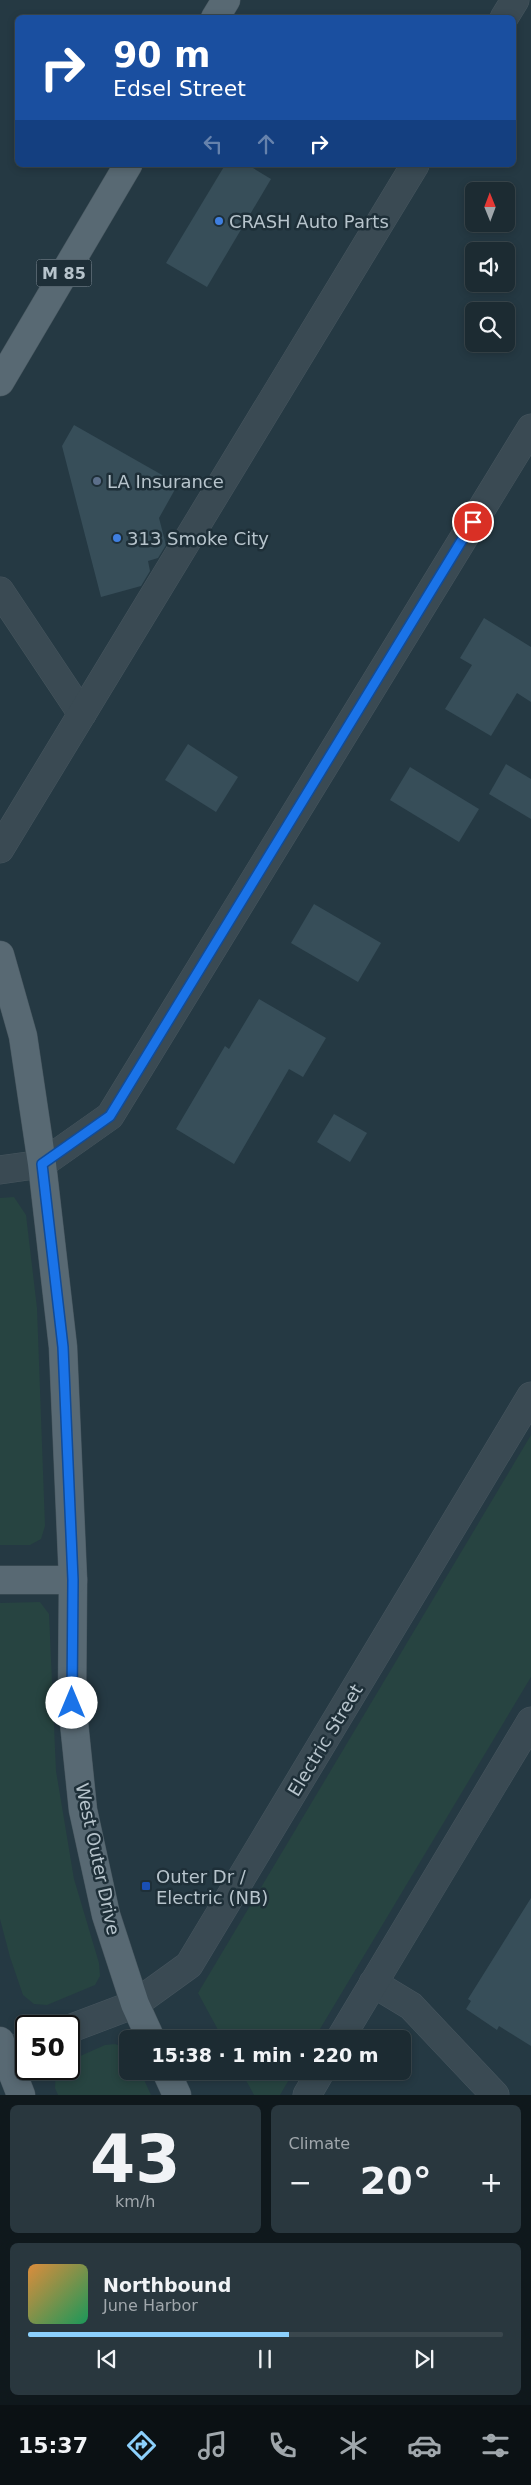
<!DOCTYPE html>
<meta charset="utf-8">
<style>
body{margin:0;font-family:"DejaVu Sans",sans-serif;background:#29373e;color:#f1f3f6;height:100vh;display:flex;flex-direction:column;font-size:19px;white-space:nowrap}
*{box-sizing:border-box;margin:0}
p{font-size:16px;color:#a0a7ac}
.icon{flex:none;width:28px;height:28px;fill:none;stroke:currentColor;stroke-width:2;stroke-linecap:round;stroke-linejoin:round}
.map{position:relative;height:2095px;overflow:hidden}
.sheet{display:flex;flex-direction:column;gap:10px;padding:10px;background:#0f181c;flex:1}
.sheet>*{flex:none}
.banner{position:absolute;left:15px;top:15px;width:501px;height:152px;border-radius:8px;box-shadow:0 2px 8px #0003,0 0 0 1px #3a474d;background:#1a4fa0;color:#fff;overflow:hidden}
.needle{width:32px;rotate:359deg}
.fabs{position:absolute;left:465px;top:182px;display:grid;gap:10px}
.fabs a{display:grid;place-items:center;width:50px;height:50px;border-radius:8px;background:#1c2b32;box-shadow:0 2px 8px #0003,0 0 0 1px #3a474d;font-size:25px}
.speed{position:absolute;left:15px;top:2015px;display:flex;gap:10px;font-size:25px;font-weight:700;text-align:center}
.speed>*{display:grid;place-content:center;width:65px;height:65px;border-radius:50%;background:#1c2b32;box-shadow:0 2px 8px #0003,0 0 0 1px #3a474d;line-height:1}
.speed .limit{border:2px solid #111;border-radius:8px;background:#fff;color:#111}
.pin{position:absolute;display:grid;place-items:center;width:42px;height:42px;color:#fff;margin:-21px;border:2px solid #fff;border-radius:50%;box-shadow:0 1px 5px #0007}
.me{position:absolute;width:55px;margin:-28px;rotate:0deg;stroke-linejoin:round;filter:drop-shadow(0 0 4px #0008)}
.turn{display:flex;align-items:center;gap:18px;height:105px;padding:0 15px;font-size:22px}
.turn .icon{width:65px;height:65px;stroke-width:2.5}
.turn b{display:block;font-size:35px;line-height:42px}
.lanes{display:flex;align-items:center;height:48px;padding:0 15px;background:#0003;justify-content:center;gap:25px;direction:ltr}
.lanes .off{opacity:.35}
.big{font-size:38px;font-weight:700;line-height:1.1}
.sheet .card{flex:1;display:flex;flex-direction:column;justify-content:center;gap:8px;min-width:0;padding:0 18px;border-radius:8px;background:#29373e}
.sheet .dial{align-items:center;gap:0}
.dial b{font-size:65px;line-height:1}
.song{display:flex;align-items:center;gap:15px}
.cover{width:60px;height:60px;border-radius:8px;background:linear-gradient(135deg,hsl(30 70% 55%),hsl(150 70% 35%))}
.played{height:5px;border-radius:2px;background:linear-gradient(90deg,#8cd0fc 55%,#3a474d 55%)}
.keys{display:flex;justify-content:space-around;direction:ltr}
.heat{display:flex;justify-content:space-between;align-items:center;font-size:28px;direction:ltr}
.sheet .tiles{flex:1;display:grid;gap:10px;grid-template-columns:1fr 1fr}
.card:last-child{grid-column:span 2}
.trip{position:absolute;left:119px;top:2030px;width:292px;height:50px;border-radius:8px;background:#1c2b32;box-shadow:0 2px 8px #0003,0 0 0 1px #3a474d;font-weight:700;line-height:50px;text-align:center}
.tabs{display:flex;height:80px;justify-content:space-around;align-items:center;background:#0b1114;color:#a0a7ac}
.tabs .icon{width:35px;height:35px}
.tabs .selected{color:#8cd0fc}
.tabs b{font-size:22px;color:#f1f3f6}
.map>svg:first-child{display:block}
.green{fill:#274441}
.building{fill:#374e59}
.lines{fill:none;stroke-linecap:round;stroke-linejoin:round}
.minor-casing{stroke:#47565f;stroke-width:29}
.major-casing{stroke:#47565f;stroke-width:29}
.minor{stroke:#3a4a53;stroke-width:28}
.major{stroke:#586973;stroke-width:28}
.route-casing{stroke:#114b97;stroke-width:12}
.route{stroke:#1a73e8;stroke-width:9}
.shop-dot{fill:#3f7fe0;stroke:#1e2f38;stroke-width:2}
.service-dot{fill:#5c6f8a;stroke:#1e2f38;stroke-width:2}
.transit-dot{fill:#1a4fb4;stroke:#1e2f38;stroke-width:2}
.labels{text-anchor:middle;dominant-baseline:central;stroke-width:5;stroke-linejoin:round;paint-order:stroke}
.shield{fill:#1e2f38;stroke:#8997a0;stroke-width:1}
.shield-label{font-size:16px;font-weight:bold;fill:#b7c4cc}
.poi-label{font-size:18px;fill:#b7c4cc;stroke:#1e2f38;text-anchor:start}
.street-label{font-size:18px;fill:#b7c4cc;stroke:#1e2f38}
</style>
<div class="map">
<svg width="531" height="2095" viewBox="0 0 531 2095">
<rect width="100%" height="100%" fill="#253943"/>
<!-- green -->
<g class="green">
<path d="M14,1197L26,1215L37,1308L45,1526L41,1539L30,1545H0V1198Z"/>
<path d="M531,1435V1677L314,2039H223L198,1993Z"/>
<path d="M40,1602L49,1614L56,1771L74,1879L99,1963L100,1976L95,1985L47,2005L34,2004L23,1995L10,1957L0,1919V1603Z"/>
<path d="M115,2044L127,2048L128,2071H140L151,2095H58L55,2088L56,2069H69V2061L105,2045Z"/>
<path d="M241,2071H294L280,2095H254Z"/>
</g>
<!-- building -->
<g class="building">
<path d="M225,165H248L271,179L207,287L166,263Z"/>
<path d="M74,425L178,484L159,518L166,545L158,558L148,561L150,571L141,586L101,597L62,446Z"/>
<path d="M484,618L531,647V702L517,693L491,736L445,709L472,665L460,658Z"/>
<path d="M188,744L238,777L216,812L165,780Z"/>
<path d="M506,764L531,779V819L489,794Z"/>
<path d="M410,767L479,809L459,842L390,800Z"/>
<path d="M314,904L381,943L358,982L291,943Z"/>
<path d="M259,999L326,1038L303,1077L289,1069L234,1164L176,1129L225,1046L229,1049Z"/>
<path d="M334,1114L367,1133L350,1162L317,1142Z"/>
<path d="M531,1898V2046L499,2026L497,2030L466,2009L471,2001L468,1999Z"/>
</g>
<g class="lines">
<!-- minor casing -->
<g class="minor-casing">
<g id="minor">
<path d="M504,18L515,0"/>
<path d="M0,591L82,714"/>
<path d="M0,849L415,165"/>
<path d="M0,1170L42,1164L110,1116L531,428"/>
<path d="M373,1983L411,2006L495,2095"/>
<path d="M69,2029L135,2004L189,1965L531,1396"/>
<path d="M340,2039L531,1721"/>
<path d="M4,2053L26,2045"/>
<path d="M307,2095L321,2071"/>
</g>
</g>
<!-- major casing -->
<g class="major-casing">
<g id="major">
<path d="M215,18L226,0"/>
<path d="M0,382L128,165"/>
<path d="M0,955L23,1036L42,1164L63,1347L73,1580L72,1703L83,1810L106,1915L135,2004L151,2039"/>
<path d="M0,1580H73"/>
<path d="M0,2041L21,2095"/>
<path d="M166,2071L177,2095"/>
</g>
</g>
<!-- minor -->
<use href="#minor" class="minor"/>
<!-- major -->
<use href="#major" class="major"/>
</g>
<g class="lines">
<!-- route casing -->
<g class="route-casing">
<path id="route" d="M72,1703L73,1580L63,1347L42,1164L110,1116L473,522"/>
</g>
<!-- route -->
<use href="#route" class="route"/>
</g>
<!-- markers -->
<g class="shop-dot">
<circle cx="219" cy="221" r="5"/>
<circle cx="117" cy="538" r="5"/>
</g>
<circle class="service-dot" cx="97" cy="481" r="5"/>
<rect class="transit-dot" x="141" y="1881" width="10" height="10" rx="2.5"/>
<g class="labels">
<!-- shield labels -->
<rect class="shield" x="36.5" y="259.5" width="55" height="27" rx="4"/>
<g class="shield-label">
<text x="64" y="273">M 85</text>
</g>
<!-- poi labels -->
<g class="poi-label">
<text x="229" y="221">CRASH Auto Parts</text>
<text x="107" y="481">LA Insurance</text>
<text x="127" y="538">313 Smoke City</text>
<text x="156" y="1876">Outer Dr /<tspan x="156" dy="21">Electric (NB)</tspan></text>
</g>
<!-- street labels -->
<g class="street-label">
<text transform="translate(325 1740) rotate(-59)">Electric Street</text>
<text transform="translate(98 1859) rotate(78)">West Outer Drive</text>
</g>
</g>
</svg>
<div class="fabs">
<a><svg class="needle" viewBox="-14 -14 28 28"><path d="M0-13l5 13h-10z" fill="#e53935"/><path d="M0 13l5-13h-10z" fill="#a0a7ac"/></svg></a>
<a><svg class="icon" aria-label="sound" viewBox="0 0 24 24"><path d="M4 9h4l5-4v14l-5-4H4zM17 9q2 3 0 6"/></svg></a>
<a><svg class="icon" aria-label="search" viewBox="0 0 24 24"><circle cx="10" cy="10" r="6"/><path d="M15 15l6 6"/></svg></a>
</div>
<div class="speed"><div class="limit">50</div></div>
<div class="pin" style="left:473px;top:522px;background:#d93025"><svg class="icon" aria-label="arrive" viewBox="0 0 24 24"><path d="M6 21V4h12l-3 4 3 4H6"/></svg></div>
<svg class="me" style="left:72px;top:1703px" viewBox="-20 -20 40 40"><circle r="19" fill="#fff"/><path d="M0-13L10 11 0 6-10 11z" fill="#1a73e8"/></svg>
<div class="trip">15:38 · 1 min · 220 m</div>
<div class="banner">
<div class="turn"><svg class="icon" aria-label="right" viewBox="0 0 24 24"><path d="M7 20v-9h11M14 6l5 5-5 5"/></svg><div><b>90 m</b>Edsel Street</div></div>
<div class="lanes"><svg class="icon off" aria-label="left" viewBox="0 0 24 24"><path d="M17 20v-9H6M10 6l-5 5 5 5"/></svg><svg class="icon off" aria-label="ahead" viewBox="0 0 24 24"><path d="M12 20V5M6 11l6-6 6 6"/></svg><svg class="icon" aria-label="right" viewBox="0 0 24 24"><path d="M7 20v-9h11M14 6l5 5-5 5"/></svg></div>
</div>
</div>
<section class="sheet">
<div class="tiles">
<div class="card dial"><b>43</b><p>km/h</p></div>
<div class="card"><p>Climate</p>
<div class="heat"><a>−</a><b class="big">20°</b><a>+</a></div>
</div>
<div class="card">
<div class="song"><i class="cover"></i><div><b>Northbound</b><p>June Harbor</p></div></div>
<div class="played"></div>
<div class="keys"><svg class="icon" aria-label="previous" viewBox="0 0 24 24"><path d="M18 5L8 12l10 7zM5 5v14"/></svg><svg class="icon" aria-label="pause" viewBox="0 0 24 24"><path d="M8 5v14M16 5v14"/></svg><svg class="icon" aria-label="next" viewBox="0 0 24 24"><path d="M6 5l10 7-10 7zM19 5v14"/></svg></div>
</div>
</div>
</section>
<nav class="tabs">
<b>15:37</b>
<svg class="icon selected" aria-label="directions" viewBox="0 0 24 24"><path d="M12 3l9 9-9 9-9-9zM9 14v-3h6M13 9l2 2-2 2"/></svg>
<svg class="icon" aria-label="music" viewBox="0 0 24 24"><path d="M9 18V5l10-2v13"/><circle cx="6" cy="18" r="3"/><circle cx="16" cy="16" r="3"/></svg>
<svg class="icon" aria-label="phone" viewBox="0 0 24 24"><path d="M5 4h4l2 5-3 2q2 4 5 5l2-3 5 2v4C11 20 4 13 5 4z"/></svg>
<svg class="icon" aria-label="climate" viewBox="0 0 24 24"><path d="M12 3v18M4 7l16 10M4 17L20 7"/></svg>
<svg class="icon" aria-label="car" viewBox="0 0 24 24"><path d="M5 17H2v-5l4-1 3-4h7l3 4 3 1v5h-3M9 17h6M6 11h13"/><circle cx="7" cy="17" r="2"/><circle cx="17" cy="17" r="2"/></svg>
<svg class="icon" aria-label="filters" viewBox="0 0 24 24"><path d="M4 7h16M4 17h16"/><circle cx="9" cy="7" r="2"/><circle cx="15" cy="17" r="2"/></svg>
</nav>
